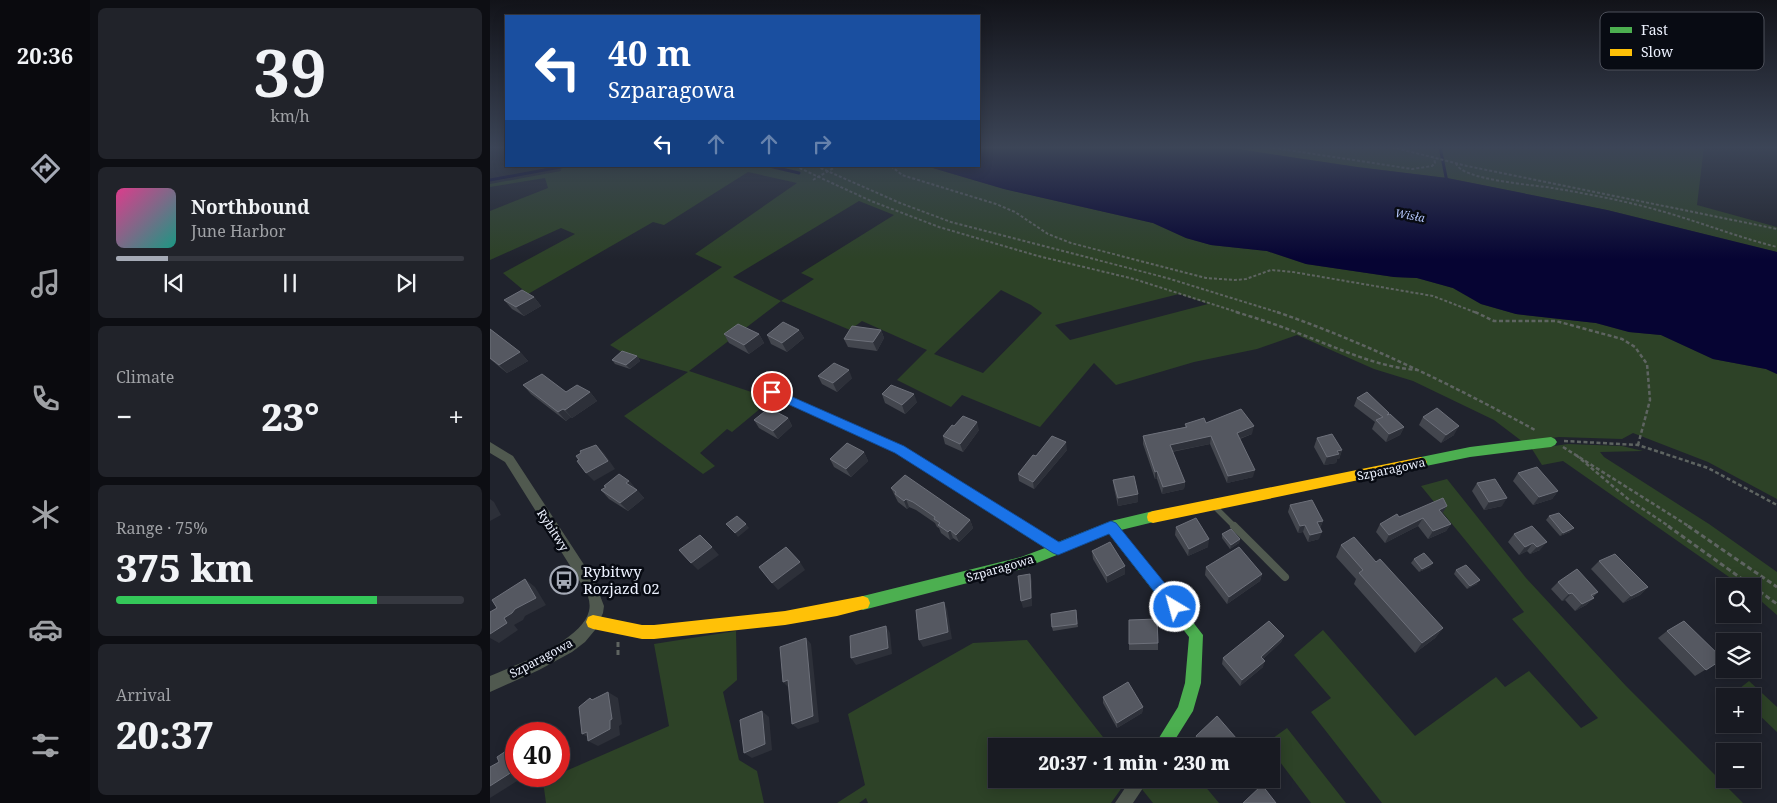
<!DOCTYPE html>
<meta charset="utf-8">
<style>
body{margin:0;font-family:"Noto Serif",serif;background:#21232a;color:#f1f3f6;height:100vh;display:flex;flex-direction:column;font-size:19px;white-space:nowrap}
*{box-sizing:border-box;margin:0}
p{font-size:16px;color:#9fa1a5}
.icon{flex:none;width:28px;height:28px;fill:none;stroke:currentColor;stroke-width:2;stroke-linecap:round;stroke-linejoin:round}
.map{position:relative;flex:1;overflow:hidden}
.panel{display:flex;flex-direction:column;gap:8px;padding:8px;background:#0d0e13;width:400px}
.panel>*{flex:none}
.top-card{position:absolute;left:15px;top:15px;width:475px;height:152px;border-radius:0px;box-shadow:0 2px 12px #0003,0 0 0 1px #363840;background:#1a4fa0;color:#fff;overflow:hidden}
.buttons{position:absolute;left:1226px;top:578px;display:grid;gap:10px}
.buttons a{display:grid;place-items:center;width:45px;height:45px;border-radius:0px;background:#181a22;box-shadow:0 2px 12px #0003,0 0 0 1px #363840;font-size:25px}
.speed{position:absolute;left:15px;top:722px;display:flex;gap:10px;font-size:25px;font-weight:700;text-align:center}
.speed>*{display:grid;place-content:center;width:65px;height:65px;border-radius:50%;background:#181a22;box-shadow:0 2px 12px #0003,0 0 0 1px #363840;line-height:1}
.speed .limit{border:8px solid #d22;background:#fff;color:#111}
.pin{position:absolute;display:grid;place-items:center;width:42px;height:42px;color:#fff;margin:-21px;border:2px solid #fff;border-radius:50%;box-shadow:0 1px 5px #0007}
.me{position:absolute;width:55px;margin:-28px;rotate:323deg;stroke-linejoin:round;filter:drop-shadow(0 0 4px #0008)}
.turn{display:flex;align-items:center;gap:18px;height:105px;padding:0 20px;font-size:22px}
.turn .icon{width:65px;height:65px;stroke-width:2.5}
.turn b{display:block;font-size:35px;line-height:42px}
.lanes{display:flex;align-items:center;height:48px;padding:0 20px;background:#0003;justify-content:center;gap:25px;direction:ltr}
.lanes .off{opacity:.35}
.big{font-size:38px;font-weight:800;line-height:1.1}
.panel .card{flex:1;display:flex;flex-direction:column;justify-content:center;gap:8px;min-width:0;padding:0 18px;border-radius:8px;background:#21232a}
.panel .dial{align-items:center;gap:0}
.dial b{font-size:65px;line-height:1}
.song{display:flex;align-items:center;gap:15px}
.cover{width:60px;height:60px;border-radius:8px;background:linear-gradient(135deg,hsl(330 70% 55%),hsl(170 70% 35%))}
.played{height:5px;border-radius:2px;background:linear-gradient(90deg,#a5aab6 15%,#363840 15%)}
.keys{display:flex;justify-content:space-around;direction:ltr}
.heat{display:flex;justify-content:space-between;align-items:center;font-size:28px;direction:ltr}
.charge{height:8px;border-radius:4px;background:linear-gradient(90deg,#34c759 75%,#363840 0)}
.trip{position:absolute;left:498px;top:738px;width:292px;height:50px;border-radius:0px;background:#181a22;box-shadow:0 2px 12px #0003,0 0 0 1px #363840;font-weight:800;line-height:50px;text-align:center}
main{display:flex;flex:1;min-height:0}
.tabs{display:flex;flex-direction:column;width:90px;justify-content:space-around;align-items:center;background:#0a0a0e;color:#9fa1a5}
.tabs .icon{width:35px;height:35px}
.tabs .current{color:#a5aab6}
.tabs b{font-size:22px;color:#f1f3f6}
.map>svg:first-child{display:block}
.green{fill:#2d4227;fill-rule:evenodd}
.water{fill:#060433}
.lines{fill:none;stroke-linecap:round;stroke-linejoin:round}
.stream{stroke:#060433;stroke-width:3}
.path-far2{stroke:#5e6461;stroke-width:2;stroke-dasharray:3 2;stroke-linecap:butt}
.path-far1{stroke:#5e6461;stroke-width:2.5;stroke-dasharray:4 2.5;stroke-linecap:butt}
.path{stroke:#5e6461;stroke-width:3;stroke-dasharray:5 3;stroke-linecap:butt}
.lane-far1{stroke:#50594f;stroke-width:5.5}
.lane{stroke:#50594f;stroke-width:8}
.street{fill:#50594f;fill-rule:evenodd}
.fast{fill:#4caf50;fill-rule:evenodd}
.slow{fill:#ffc107;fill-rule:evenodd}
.wall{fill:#43464e}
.shaded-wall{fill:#2d3039}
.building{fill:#555861;stroke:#6d707a}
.route{fill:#1a73e8;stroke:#114b97}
.labels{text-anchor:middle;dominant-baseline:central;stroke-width:5;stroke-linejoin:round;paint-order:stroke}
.far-water-label{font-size:11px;font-style:italic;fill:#b5c7fc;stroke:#080b13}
.street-label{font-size:12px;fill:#edf2ff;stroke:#080b13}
.near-poi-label{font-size:15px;fill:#edf2ff;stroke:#080b13;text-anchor:start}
.key{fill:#080b13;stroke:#4d505a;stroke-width:1}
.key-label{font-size:14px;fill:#edf2ff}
</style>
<main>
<nav class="tabs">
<b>20:36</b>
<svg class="icon current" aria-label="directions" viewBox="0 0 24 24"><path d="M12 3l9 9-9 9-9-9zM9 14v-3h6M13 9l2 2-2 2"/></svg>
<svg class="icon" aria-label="music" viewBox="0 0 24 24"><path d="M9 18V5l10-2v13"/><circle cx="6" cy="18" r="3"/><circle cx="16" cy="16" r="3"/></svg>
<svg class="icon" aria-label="phone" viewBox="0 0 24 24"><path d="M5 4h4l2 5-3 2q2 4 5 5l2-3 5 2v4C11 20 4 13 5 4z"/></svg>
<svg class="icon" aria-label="climate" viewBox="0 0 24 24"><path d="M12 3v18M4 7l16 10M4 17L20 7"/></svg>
<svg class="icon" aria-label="car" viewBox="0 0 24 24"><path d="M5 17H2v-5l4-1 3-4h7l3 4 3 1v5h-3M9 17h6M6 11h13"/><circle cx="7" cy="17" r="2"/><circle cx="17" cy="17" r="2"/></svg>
<svg class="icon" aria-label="filters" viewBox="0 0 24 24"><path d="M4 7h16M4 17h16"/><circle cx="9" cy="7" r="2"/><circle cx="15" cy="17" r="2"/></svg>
</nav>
<section class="panel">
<div class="card dial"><b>39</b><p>km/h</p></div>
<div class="card">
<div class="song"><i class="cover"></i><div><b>Northbound</b><p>June Harbor</p></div></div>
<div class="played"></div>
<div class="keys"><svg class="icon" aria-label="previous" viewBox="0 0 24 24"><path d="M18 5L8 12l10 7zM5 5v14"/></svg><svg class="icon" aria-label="pause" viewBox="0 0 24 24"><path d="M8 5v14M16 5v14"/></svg><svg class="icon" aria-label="next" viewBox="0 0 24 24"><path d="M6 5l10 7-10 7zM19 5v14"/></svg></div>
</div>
<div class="card"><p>Climate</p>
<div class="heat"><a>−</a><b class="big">23°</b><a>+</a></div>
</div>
<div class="card"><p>Range · 75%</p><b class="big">375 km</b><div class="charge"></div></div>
<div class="card"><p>Arrival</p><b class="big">20:37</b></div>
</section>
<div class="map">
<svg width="1287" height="803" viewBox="0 0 1287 803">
<rect width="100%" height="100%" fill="#20232d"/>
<!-- green -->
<g class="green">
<path d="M734,147H1214L1207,205L1287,227V252L1117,210L957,178L867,167Z"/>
<path d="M70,166H436L514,189L663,223L696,238L721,245L777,251L816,264L904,277L927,278L963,288L991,304L1026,314L1106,323L1139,332L1171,335L1223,359L1276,369L1287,374V499L1218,462L1143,433L1132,439L1069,437L1033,442L1004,420L923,381L884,369L807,335L767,349L704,362L626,385L604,363L550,427L472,395L461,407L407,380L437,350L372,321L360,330L291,301L199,371L282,399L242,432L237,429L210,453L225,466L213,474L134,416L198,372L135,354L120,345L232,267L205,254L307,183L258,172L174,225L163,222L38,294L13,273L85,234L71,228L0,260V211L58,188L55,178L0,187V184L71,171ZM369,201L404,215L311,273L324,279L291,301L243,277ZM511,290L541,305L552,313L493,373L444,354ZM689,294L718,304L580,340L565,325Z"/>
<path d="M1078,444L1132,446L1153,451L1110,452L1114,457L1219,524L1287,572V615L1263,594L1262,586H1252L1073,461L1052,465L1042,449Z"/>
<path d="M957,479L1036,578L1136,686L1253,803H892L821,712L841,698L804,655L833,630L925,736L1006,677L1015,687L1039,671L1091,728L1108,718L1022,619L1034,612L931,486Z"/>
<path d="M246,631L247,680L233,692L249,760L267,771L274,803H56L53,781L69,776V774L179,726L164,644Z"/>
<path d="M537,640L620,746H506V779H638L621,803H378L376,798L369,803H347L375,785L358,714L483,643Z"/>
<path d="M1259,681L1287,707V732L1263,709L1262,696H1250L1245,692Z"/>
<path d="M797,728L856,803H821L781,750V746L776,743Z"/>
<path d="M658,779H709L729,803H663L651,788Z"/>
</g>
<!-- water -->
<path class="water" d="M489,147H734L867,167L957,178L1117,210L1287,252V374L1276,369L1223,359L1171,335L1139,332L1106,323L1026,314L991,304L963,288L927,278L904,277L816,264L777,251L721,245L696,238L663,223L514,189L436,166H489Z"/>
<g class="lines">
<!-- stream -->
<g class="stream">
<path d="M950,147L957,182"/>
<path d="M279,166L309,173"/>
<path d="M0,180L76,166"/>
</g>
<!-- path-far2 -->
<g class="path-far2">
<path d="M778,147L922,169L942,166L945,163L944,158"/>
<path d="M902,147L977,166L1287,229"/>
<path d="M966,163C970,180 1045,185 1063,188C1098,194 1136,201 1171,211C1210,222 1247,237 1287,247"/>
<path d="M305,166L381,201L449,227L548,256L644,279L750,313"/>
<path d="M326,166L410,203L461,222L677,278L790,313"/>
<path d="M401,166L412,175L506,204L525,212L558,234L581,243L716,278L745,280L756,279L781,270L803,272L943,296L987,313"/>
<path d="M323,180L347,166"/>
</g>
<!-- path-far1 -->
<g class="path-far1">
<path d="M746,312C769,319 791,326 813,335C850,349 887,367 927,370"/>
<path d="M787,312C877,343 962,385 1045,430"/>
<path d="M985,312L1004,321H1066L1132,339L1145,347L1157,364L1160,400L1148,445"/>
<path d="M1074,441L1148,445L1218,468L1287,505"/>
<path d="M1073,447L1200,527"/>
<path d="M1086,455L1138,499L1180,527"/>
</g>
<!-- path -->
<g class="path">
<path d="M1178,526L1287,604"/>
<path d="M1198,526L1287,587"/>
<path d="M128,642V655"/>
</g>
<!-- lane-far1 -->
<path class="lane-far1" d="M725,507L745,527"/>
<!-- lane -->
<path class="lane" d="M744,526L795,577"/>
<!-- street -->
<g class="street">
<path d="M0,442L23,456L104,580L114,606L113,613L105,630L95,642L82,652L49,670L0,692V676C26,665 92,641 99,611C101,603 98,595 94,588L15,462L0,453Z"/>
<path d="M641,779H659L643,803H625Z"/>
</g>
<!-- fast -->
<g class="fast">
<path d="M282,388L414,447L568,542L621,521L663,511L668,513L669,517L668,521L631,530L713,635L711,683L703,711L681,746H664L688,707L695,683L699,637L619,534L532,569L373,610L368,608L366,603L368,598L373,596L531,557L555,548L406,453L278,395L276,392Z"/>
<path d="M1061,437L1065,439L1067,442L1065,445L1061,447L980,457L931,467L927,465L925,462L927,459L931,457L980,447Z"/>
</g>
<!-- slow -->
<g class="slow">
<path d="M931,457L935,459L937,462L935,465L931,467L663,523L658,521L657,517L658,513L663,511Z"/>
<path d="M373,596L378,598L380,603L378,608L347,616L295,625L164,639H152L103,629L98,627L96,622L98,617L103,615L152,625H164L295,611Z"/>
</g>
</g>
<!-- wall -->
<g class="wall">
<path d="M44,297L51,306L34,316L22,309L14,300Z"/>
<path d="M0,329L30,352L38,361L17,373L0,359Z"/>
<path d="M309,330L314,338L297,352L281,344L277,335Z"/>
<path d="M391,330L394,338L387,351L358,347L354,339Z"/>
<path d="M234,334H269L274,343L259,354L239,343Z"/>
<path d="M147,356L150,361L140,369L125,364L122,360Z"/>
<path d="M328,376L362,378L347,392L332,384Z"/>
<path d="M33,385L76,392H100L107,401L82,418L81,417L76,421L41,394Z"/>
<path d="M392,394L427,402L415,414L395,403Z"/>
<path d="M867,398L898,414L914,427L910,435L896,442L882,429L885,422L864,406Z"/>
<path d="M933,417L964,435L951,443L929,425Z"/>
<path d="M298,418L302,426L288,439L269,428L264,420Z"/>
<path d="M716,423L762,434L750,439L763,477L737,483L720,444L682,452L695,482L694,489L672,494L667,479H665L653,444V436L695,427V424Z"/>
<path d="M464,426L489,430L473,452L455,444L453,436Z"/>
<path d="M827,438L852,450L849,459H847L846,463L834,465L824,447Z"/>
<path d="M577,450L544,489L529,481L528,474L546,456Z"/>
<path d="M374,452L378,461L361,477L344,467L340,459Z"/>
<path d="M1028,473L1068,491L1062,499L1043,505L1023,481Z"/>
<path d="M623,480L648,494V502L628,506L624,488Z"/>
<path d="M139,481L154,498L138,511L119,499L111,490Z"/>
<path d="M987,483L1012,506L994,510L982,491Z"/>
<path d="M401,488L480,520L483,528L469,542L463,538L460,540L451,533L449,528L447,527L445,523L426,510L419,507L417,509L408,502Z"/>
<path d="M800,505L833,521L830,528L829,539L818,542L813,532L808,533L798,512Z"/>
<path d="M957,506L952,513L961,524L956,531L938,539L928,526L895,543L886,532L890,524L909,517Z"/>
<path d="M1059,516L1080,532L1070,536L1056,520Z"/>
<path d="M1042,526L1050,550L1040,554L1037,551L1029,555L1018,542L1024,534Z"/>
<path d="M686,527L718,547L698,556L685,535Z"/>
<path d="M732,534L750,539L749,543L740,549L732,538Z"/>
<path d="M851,545L886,562L953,628L945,638L925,653L864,584L866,579L846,557Z"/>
<path d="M602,551L635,574L617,583L603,559Z"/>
<path d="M924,559L940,567L929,572L921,563Z"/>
<path d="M1109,561L1158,587L1150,595L1133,603L1101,569Z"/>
<path d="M716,567L772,574L770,581L737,604L715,575Z"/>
<path d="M966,570L987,584L977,589L964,574Z"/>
<path d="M1068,582L1108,592L1103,597L1104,598L1096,605L1085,611L1075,600L1072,601L1061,589Z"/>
<path d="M586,610L588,627L563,631L562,627Z"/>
<path d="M639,620L668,643V650H639Z"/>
<path d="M1177,631L1233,659L1205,676L1168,638Z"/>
<path d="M794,636L791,642L773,659V667L750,686L732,664L733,658Z"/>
<path d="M613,697L653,707L652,713L627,728L613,703Z"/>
<path d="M706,736L753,746H708L704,742Z"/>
</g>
<!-- shaded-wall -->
<g class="shaded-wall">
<path d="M44,297L51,306L34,316L26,307Z"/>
<path d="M309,330L314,338L297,352L292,343Z"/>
<path d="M391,330L394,338L387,351L383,342Z"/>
<path d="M269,334L274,343L259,354L254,345Z"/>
<path d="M30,352L38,361L17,373L9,365Z"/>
<path d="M147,356L150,361L140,369L136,365Z"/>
<path d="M359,370L362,378L347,392L343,383Z"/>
<path d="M100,392L107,401L82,418L75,410Z"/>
<path d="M424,394L427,402L415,414L412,405Z"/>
<path d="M73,409L81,417L76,421L68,412Z"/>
<path d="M298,418L302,426L288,439L283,431Z"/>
<path d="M487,422L489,430L473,452L470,444Z"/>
<path d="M764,426L762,434L745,440L747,433Z"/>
<path d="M969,426L964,435L951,443L956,435Z"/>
<path d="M914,427L910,435L896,442L899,434Z"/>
<path d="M721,436L720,444L679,452L680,445Z"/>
<path d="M576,442L577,450L544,489L543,482Z"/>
<path d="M106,445L114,453L125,469L104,481L96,473Z"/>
<path d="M852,450L849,459H847L846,463L834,465L837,457L847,451Z"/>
<path d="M374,452L378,461L361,477L356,469Z"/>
<path d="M765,470L763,477L737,483L738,476Z"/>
<path d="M667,471V479H665V472Z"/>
<path d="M139,481L146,489L144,491L136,483Z"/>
<path d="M695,482L694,489L672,494L673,487Z"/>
<path d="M147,490L154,498L138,511L130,503Z"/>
<path d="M1068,491L1062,499L1043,505L1049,497Z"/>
<path d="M648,494V502L628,506V498Z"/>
<path d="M1017,498L1012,506L994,510L999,502Z"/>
<path d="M0,499L4,502L11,515L0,521Z"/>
<path d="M416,499L419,507L417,509L414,501Z"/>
<path d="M957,506L952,514L949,510Z"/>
<path d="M933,518L928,526L895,543L899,535Z"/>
<path d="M480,520L483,528L469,542L466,535Z"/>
<path d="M833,521L830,528L827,522Z"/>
<path d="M256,524L259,528L248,537L245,533Z"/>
<path d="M961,524L956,531L938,539L943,531Z"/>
<path d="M815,525L813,532L808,533L810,526Z"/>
<path d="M1084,528L1080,532L1070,536L1073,533Z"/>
<path d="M460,530L463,538L460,540L458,532Z"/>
<path d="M832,532L829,539L818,542L820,535Z"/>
<path d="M719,539L718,547L698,556L699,549Z"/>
<path d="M750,539L749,543L740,549L741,545Z"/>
<path d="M1057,542L1050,550L1040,554L1047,547Z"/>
<path d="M1043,543L1037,551L1029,555L1035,547Z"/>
<path d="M222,547L229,555L208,570L201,563Z"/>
<path d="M310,562L315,570L288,590L282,583Z"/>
<path d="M943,563L940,567L929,572L932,569Z"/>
<path d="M635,566V574L617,583V576Z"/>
<path d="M540,574L542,581V606L533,608L531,601Z"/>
<path d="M772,574L770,581L737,604L739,597Z"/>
<path d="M35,579L45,587L56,605L35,616L33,620L24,625L28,630L9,643L0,638V634L14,618Z"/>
<path d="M990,580L987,584L977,589L980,586Z"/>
<path d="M1158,587L1150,595L1133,603L1141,596Z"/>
<path d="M1082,593L1075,600L1072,601L1079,594Z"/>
<path d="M1104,598L1096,605L1085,611L1092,604Z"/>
<path d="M454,602L457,609L462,639L433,647L429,640Z"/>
<path d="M396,626L400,633L402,654L366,665L361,658Z"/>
<path d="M953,628L945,638L925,653L932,643Z"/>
<path d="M794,636L791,642L769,663L771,657Z"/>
<path d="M316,638L321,644L329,722L308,729L302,724Z"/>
<path d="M775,661L773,667L750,686L752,680Z"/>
<path d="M298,680L299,688L293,682Z"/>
<path d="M118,692L128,698L132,724L129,726L130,735L108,746L98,741L101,739L92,734L97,732Z"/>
<path d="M653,707L652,713L627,728V723Z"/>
<path d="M272,711L279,717L282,750L262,758L254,753Z"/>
<path d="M19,749L26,752V776H35L0,798V786Z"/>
</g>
<!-- building -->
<g class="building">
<path d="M32,290L44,297L26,307L14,300Z"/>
<path d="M293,322L309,330L292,343L277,335Z"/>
<path d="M248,324L269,334L254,345L234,334Z"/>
<path d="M362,326L391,330L383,342L354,339Z"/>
<path d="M0,329L30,352L9,365L0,358Z"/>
<path d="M132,351L147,356L136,365L122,360Z"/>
<path d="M344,363L359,370L343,383L328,376Z"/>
<path d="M52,374L76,392L87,385L100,392L75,410L73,409L68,412L33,385Z"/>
<path d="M401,385L424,394L412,405L392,394Z"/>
<path d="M877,392L899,413L897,415L900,414L914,427L899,434L886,420L893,417L867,398Z"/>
<path d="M279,408L298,418L283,431L264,420Z"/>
<path d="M947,408L969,426L956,435L933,417Z"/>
<path d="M751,409L764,426L747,433L765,470L738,476L721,436L680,445L695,482L673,487L667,471L665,472L653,436L697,427L695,424L714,418L716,423Z"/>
<path d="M473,416L487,422L470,444L453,436L462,425L464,426Z"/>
<path d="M842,434L852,450L847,451L849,454L837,457L827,438Z"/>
<path d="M562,436L576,442L543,482L528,474L543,455L546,456Z"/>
<path d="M357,443L374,452L356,469L340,459Z"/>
<path d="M106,445L118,461L96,473L87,461L89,460L86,456L91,453L90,451Z"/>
<path d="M1047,467L1068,491L1049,497L1028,473Z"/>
<path d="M129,474L139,481L136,483L147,490L130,503L111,490L116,487L114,486Z"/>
<path d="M415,475L480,520L466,535L460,530L458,532L448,525L450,523L444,519L445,517L423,502L416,499L414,501L405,494L406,492L401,488Z"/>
<path d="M644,476L648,494L628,498L623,480Z"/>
<path d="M1005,479L1017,498L999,502L987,483Z"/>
<path d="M953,498L957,506L949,510L961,524L943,531L933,518L899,535L890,524L907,514L909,517Z"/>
<path d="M822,500L833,521L827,522L832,532L820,535L815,525L810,526L800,505Z"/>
<path d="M1069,513L1084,528L1073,533L1059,516Z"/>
<path d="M247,516L256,524L245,533L236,524Z"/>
<path d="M706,518L719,539L699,549L686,527Z"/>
<path d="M1042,526L1057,542L1047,547L1043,543L1035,547L1024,534Z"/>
<path d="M741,529L750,539L741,545L732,534Z"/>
<path d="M210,535L222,547L201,563L189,550Z"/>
<path d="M864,537L886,562L890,559L953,628L932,643L869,573L873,570L851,545Z"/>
<path d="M620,542L635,566L617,576L602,551Z"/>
<path d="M296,547L310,562L282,583L269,567Z"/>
<path d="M749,547L772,574L739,597L716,567Z"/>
<path d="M934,553L943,563L932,569L924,559Z"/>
<path d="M1125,554L1158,587L1141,596L1109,561Z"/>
<path d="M976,565L990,580L980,586L966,570Z"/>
<path d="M1087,569L1108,592L1101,595L1104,598L1092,604L1082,593L1079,594L1068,582Z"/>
<path d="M540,574L541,598L531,601L528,576Z"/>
<path d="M35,579L46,598L25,609L22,613L14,618L17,623L0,634V612L7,608L2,600Z"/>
<path d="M454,602L458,632L429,640L426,610Z"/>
<path d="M586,610L587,624L562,627L561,614Z"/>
<path d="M667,619L668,643L639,644V620Z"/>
<path d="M779,621L794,636L771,657L775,661L752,680L733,658Z"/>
<path d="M1194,621L1233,659L1216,670L1177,631Z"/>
<path d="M396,626L398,648L361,658L360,636Z"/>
<path d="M316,638L323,716L302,724L298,680L293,682L290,647Z"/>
<path d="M638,682L653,707L627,723L613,697Z"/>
<path d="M118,692L122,719L120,720V729L98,741L97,732L92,734L89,707L100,698L102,700Z"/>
<path d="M272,711L275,744L254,753L250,720Z"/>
<path d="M727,716L753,746H714L706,736Z"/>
<path d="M19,749L25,770L0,786V767L9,762L7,757Z"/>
<path d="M772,785L786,803H753Z"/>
</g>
<!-- sky -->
<linearGradient id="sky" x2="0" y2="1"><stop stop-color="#121319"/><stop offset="0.57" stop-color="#3c4557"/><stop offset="1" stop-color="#3c4557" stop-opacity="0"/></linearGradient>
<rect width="1287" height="259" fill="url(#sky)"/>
<!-- route -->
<path class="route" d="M282,388L414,446L569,542L621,521L626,523L690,602L692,607L690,612L685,614L680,612L619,534L568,555L563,553L405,453L278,395L276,392Z"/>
<!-- icons -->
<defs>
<g id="bus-ring" transform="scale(1.4375)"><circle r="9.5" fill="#080b13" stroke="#a5aab6" stroke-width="1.5"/><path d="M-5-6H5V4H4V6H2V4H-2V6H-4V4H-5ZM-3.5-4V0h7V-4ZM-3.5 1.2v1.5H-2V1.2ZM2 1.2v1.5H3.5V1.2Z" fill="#a5aab6"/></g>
</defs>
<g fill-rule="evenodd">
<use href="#bus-ring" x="74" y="580"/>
</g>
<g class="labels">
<!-- far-water labels -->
<g class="far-water-label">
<text transform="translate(920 215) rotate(10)">Wisła</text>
</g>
<!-- street labels -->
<g class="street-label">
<text transform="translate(901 469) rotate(-12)">Szparagowa</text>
<text transform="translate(63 530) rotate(57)">Rybitwy</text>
<text transform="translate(510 568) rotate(-16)">Szparagowa</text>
<text transform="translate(51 658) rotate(-28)">Szparagowa</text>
</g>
<!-- near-poi labels -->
<g class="near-poi-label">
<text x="93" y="571">Rybitwy<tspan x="93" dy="17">Rozjazd 02</tspan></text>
</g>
</g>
<!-- legend -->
<rect x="1110" y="12" width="164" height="58" rx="8" class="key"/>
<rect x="1120" y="27" width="22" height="6" fill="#4caf50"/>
<rect x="1120" y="49" width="22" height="7" fill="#ffc107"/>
<g class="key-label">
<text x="1151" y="35">Fast</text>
<text x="1151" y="57">Slow</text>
</g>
</svg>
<div class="buttons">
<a><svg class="icon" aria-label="search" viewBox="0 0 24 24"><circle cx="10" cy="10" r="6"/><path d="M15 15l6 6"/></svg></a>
<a><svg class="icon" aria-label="layers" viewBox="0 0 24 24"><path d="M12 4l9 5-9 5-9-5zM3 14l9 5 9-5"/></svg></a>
<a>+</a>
<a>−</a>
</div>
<div class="speed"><div class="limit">40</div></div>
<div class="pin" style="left:282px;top:392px;background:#d93025"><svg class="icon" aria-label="arrive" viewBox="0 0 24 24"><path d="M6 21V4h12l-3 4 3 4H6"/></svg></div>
<svg class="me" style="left:685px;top:607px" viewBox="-20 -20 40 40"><circle r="17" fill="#1a73e8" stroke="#fff" stroke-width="3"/><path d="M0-11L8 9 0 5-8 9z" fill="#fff"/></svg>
<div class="trip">20:37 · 1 min · 230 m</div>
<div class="top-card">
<div class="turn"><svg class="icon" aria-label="left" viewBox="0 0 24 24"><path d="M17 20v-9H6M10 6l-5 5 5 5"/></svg><div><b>40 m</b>Szparagowa</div></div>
<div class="lanes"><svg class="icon" aria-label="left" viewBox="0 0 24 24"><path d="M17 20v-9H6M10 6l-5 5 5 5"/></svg><svg class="icon off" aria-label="ahead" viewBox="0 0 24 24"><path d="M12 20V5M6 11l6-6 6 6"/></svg><svg class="icon off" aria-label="ahead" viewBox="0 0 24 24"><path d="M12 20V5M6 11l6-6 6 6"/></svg><svg class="icon off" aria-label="right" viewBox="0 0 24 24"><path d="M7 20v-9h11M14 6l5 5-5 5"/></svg></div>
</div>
</div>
</main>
